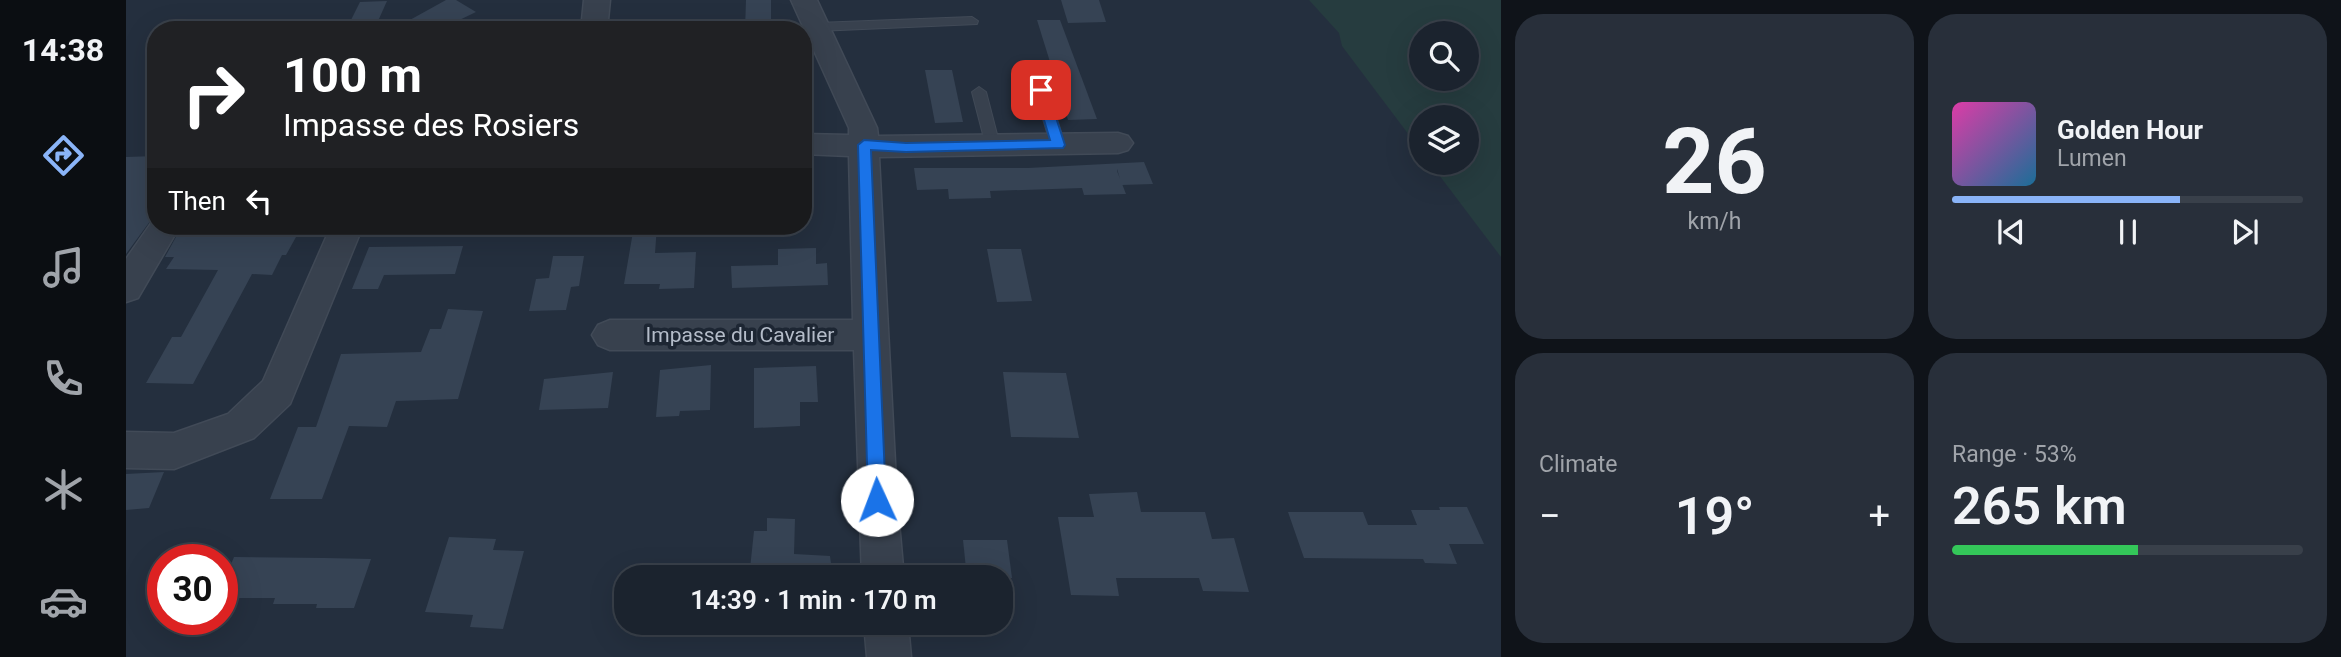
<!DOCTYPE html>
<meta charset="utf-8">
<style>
body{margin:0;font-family:Roboto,sans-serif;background:#282f3a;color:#f1f3f6;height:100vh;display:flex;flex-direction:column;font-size:26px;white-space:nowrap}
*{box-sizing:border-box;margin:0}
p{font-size:23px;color:#a0a4aa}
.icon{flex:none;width:38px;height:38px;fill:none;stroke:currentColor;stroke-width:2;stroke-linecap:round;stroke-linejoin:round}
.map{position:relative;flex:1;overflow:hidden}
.details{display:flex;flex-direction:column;gap:14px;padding:14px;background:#0f1319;width:840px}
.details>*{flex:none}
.hud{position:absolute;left:21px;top:21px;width:665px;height:214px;border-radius:28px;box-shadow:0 7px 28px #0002,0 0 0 2px #39404a;background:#202124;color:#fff;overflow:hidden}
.fabs{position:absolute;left:1283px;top:21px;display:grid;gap:14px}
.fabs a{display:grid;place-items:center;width:70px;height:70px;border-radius:50%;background:#1b232e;box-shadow:0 7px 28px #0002,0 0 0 2px #39404a;font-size:35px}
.speed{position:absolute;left:21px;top:544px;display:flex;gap:14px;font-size:35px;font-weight:700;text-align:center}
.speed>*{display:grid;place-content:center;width:91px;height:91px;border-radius:50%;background:#1b232e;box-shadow:0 7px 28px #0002,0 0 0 2px #39404a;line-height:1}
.speed .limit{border:10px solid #d22;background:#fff;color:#111}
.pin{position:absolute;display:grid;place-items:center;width:60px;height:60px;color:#fff;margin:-30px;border-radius:14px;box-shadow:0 4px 10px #0006}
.me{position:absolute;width:77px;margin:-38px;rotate:358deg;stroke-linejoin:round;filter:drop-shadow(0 0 5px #0008)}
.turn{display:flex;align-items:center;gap:24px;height:147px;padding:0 21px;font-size:32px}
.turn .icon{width:91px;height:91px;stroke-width:2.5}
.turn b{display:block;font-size:49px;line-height:60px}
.then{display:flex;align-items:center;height:66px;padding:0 21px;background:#0003;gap:14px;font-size:26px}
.big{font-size:52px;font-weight:600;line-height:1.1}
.details .widget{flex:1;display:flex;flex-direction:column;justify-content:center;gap:10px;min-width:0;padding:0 24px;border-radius:28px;background:#282f3a}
.details .dial{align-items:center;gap:0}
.dial b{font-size:91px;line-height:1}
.song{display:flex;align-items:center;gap:21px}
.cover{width:84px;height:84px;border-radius:10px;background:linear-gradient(135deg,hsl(320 70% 55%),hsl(200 70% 35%))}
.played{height:7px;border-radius:4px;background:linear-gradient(90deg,#8ab4f8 65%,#39404a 65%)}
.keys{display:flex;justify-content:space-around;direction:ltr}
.heat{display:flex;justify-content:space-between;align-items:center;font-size:38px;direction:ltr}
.charge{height:10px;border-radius:5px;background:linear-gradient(90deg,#34c759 53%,#39404a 0)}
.details .tiles{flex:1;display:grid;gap:14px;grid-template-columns:repeat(2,1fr)}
.trip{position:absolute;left:488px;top:565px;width:399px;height:70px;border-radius:28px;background:#1b232e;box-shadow:0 7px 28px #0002,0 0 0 2px #39404a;font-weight:600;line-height:70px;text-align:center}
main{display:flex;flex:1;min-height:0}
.tabs{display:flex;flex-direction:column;width:126px;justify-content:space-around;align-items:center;background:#0b0e12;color:#a0a4aa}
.tabs .icon{width:49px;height:49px}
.tabs .on{color:#8ab4f8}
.tabs b{font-size:32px;color:#f1f3f6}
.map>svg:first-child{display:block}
.green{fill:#263c3f;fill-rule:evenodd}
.building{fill:#364354}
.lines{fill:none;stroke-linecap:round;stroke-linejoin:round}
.service-casing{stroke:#414a57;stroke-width:2}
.minor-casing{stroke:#414a57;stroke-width:3}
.service{fill:#38414e;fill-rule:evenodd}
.minor{fill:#38414e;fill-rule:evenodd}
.route{fill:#1a73e8;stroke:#114b97;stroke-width:2}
.labels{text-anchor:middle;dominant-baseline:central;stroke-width:7;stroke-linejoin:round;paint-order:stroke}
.street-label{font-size:21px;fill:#b4bcc9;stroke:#1d2633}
</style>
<main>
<nav class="tabs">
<b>14:38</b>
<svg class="icon on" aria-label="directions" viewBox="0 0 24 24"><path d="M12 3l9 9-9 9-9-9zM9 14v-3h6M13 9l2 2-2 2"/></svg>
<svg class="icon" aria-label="music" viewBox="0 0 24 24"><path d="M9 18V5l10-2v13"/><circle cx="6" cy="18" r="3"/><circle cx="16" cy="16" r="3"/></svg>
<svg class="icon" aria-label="phone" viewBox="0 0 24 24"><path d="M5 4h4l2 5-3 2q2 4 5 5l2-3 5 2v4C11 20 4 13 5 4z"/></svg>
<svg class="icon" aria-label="climate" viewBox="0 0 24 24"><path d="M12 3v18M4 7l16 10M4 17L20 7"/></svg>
<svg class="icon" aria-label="car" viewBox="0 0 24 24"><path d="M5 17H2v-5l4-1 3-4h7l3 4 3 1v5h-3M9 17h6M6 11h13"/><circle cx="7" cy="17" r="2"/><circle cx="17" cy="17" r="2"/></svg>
</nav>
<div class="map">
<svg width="1375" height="657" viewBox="0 0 1375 657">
<rect width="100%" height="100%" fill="#242f3e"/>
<!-- green -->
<path class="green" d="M1183,0H1375V257L1304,163H1340V117H1295V151L1216,46L1213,33ZM1295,33H1340V79H1295Z"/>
<!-- building -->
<g class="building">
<path d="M320,0H330L350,12L321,26H273Z"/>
<path d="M620,0H645V30H619Z"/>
<path d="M935,0H973L980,22L942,23Z"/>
<path d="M261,1L248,30H220L234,2Z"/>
<path d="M911,20H934L971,119L942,120Z"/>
<path d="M799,70H826L837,122L809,123Z"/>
<path d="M30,156V213L0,254V157Z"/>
<path d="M1018,162L1027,184L996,185L991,169V171L1000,194L958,195L956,188L864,191L865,198L823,199L822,189L791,190L788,168H902Z"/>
<path d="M56,226L175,228L160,255H156L146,275L126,274L67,384L20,383L46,337H55L92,270L40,269L48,257H39Z"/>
<path d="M508,226H531L529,253L570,252L568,288L533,289L534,284H498Z"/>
<path d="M337,246L329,274L258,275L252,289H226L243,247Z"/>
<path d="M690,248V264L701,263L702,285L606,288L605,266L652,265V249Z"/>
<path d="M861,249H895L906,301L871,302Z"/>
<path d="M427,256H458L453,286L445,287L440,310L403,311L410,279L423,278Z"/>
<path d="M322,309L357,311L332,399L270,401L261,427L223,426L196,499H144L172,427H190L215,354L295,352L304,329H315Z"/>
<path d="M585,365L584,410L554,411L553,416L530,417L534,370Z"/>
<path d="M690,366L692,402H674V426L628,428V368Z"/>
<path d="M487,372L482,408L413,410L418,379Z"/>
<path d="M877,372L940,373L953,438L885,437Z"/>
<path d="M38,472L23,508L0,510V474Z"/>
<path d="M1011,492L1015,512H1079L1086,539L1108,538L1123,592L1077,591L1073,578H990L993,596L945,595L932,517H968L963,494Z"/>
<path d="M1313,507H1341L1358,544H1323L1331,564L1299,563L1297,559L1178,558L1162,512H1237L1242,525H1291L1285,510H1314Z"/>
<path d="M641,518L669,519L668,554L704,556L707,578H623L628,531H641Z"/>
<path d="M323,537L370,539L367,550L398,551L377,629L344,627L347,615L299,612Z"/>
<path d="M837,540H881L886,578H841Z"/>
<path d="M108,557L199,558L245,559L228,608H190L191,604H147L149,598H96V586Z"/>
</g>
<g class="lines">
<!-- service casing -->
<g class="service-casing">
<g id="service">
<path d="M846,17L852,21L851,24L691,31L685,27L691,23Z"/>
<path d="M915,85L922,90L939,145L937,149L932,150L925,145L908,90Z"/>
<path d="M853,87L860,92L874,146L867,151L860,146L846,92Z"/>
</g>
</g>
<!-- minor casing -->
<g class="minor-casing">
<g id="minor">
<path d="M458,0H484L482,20L478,26L469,28L460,26L456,20Z"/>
<path d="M665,0H691L751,128L752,136L992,133L1002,136L1007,143L1002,150L992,153L753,157L771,500L778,578H736L728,350H484L472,345L466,335L472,325L484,320H727L723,156L677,154V134L723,135V128Z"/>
<path d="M30,216V226H54L12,298L0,302V259Z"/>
<path d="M205,226H237L164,404L128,438L48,469L0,468V432L48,433L102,414L137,381Z"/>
<path d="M738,623H782L785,657H741Z"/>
</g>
</g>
<!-- service -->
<use href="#service" class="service"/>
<!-- minor -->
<use href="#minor" class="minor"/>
</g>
<!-- route -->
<path class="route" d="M915,86L921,90L939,145L937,148L780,152L745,150L760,500L757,506L751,509L744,506L742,500L732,145L738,140L780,143L924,140L909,90Z"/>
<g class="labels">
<!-- street labels -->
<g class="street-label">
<text x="614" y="335">Impasse du Cavalier</text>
</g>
</g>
</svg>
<div class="fabs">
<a><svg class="icon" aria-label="search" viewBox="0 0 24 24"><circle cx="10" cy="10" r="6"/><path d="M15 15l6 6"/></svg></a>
<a><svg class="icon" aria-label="layers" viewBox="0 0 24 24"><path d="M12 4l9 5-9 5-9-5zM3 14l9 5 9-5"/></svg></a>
</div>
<div class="speed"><div class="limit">30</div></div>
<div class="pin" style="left:915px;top:90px;background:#d93025"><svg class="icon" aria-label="arrive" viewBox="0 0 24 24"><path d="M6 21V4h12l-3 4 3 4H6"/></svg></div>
<svg class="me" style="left:751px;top:500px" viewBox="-20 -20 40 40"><circle r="19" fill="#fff"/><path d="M0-13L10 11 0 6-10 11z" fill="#1a73e8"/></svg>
<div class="trip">14:39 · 1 min · 170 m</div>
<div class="hud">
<div class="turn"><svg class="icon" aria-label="right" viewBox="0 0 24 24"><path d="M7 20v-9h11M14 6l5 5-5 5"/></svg><div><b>100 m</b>Impasse des Rosiers</div></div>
<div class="then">Then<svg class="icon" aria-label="left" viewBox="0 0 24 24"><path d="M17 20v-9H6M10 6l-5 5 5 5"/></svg></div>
</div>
</div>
<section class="details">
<div class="tiles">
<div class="widget dial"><b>26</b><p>km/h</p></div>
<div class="widget">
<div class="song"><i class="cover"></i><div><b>Golden Hour</b><p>Lumen</p></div></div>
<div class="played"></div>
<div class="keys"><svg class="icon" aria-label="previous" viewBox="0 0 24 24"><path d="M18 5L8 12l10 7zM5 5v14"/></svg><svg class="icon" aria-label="pause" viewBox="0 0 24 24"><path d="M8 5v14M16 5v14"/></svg><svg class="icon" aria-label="next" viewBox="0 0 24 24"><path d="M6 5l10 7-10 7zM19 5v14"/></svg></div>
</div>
<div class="widget"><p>Climate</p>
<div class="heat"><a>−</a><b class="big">19°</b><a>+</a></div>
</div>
<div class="widget"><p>Range · 53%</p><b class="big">265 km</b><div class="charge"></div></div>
</div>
</section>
</main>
